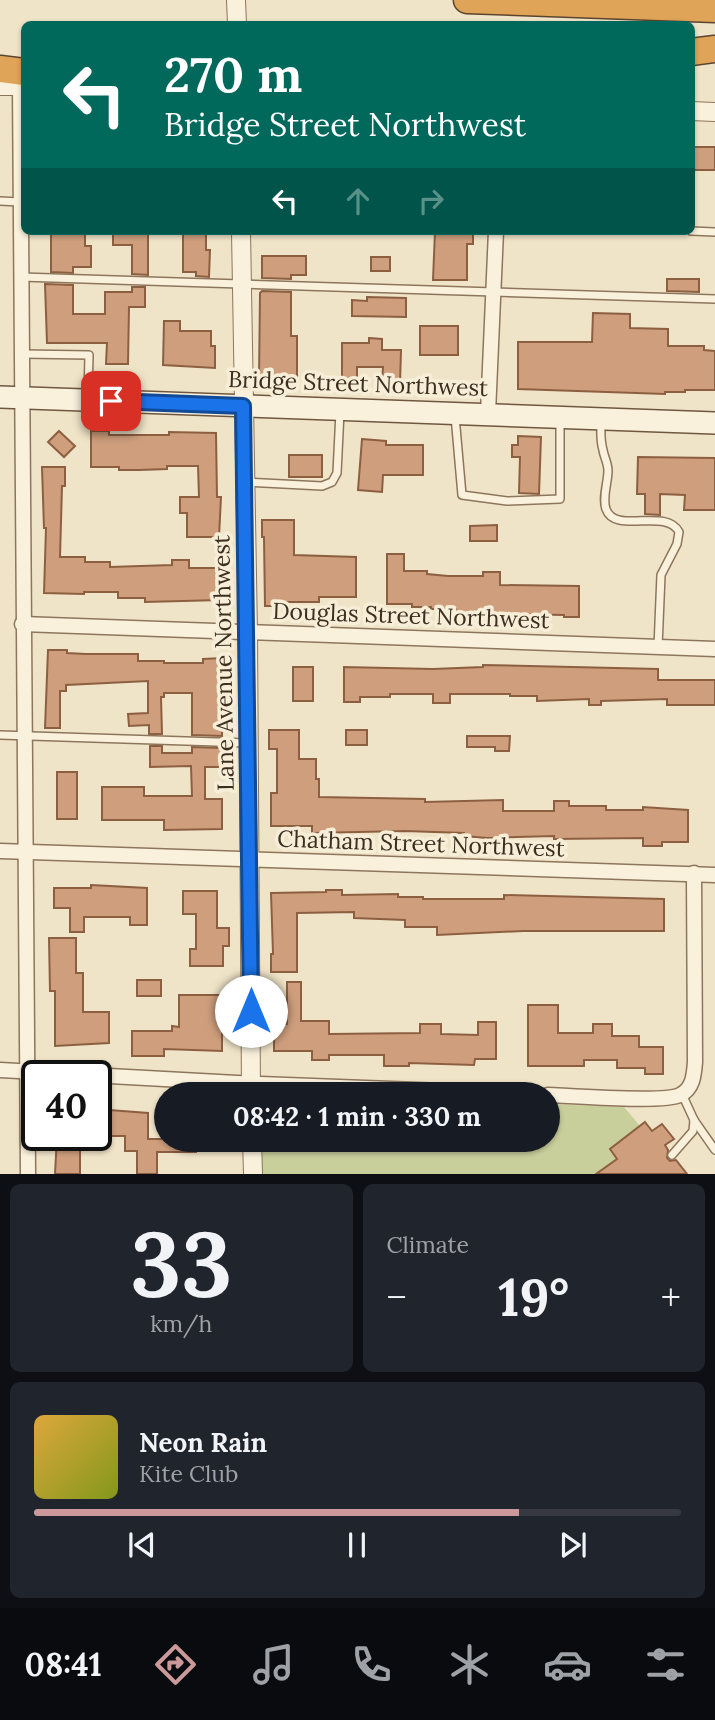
<!DOCTYPE html>
<meta charset="utf-8">
<style>
body{margin:0;font-family:Lora,serif;background:#20242c;color:#f1f3f6;height:100vh;display:flex;flex-direction:column;font-size:26px;white-space:nowrap}
*{box-sizing:border-box;margin:0}
p{font-size:23px;color:#9ea1a6}
.icon{flex:none;width:38px;height:38px;fill:none;stroke:currentColor;stroke-width:2;stroke-linecap:round;stroke-linejoin:round}
.map{position:relative;height:1174px;overflow:hidden}
.drawer{display:flex;flex-direction:column;gap:10px;padding:10px;background:#0d0f14;flex:1}
.drawer>*{flex:none}
.top-card{position:absolute;left:21px;top:21px;width:674px;height:214px;border-radius:10px;box-shadow:0 2px 5px #0004;background:#00695c;color:#fff;overflow:hidden}
.speed{position:absolute;left:21px;top:1060px;display:flex;gap:14px;font-size:35px;font-weight:700;text-align:center}
.speed>*{display:grid;place-content:center;width:91px;height:91px;border-radius:50%;background:#171b24;box-shadow:0 2px 5px #0004;line-height:1}
.speed .limit{border:4px solid #111;border-radius:10px;background:#fff;color:#111}
.pin{position:absolute;display:grid;place-items:center;width:60px;height:60px;color:#fff;margin:-30px;border-radius:14px;box-shadow:0 4px 10px #0006}
.me{position:absolute;width:77px;margin:-38px;rotate:0deg;stroke-linejoin:round;filter:drop-shadow(0 0 5px #0008)}
.turn{display:flex;align-items:center;gap:24px;height:147px;padding:0 28px;font-size:32px}
.turn .icon{width:91px;height:91px;stroke-width:2.5}
.turn b{display:block;font-size:49px;line-height:60px}
.lanes{display:flex;align-items:center;height:66px;padding:0 28px;background:#0003;justify-content:center;gap:35px;direction:ltr}
.lanes .off{opacity:.35}
.big{font-size:52px;font-weight:700;line-height:1.1}
.drawer .widget{flex:1;display:flex;flex-direction:column;justify-content:center;gap:10px;min-width:0;padding:0 24px;border-radius:10px;background:#20242c}
.drawer .dial{align-items:center;gap:0}
.dial b{font-size:91px;line-height:1}
.song{display:flex;align-items:center;gap:21px}
.cover{width:84px;height:84px;border-radius:10px;background:linear-gradient(135deg,hsl(40 70% 55%),hsl(70 70% 35%))}
.played{height:7px;border-radius:4px;background:linear-gradient(90deg,#cc999b 75%,#363941 75%)}
.keys{display:flex;justify-content:space-around;direction:ltr}
.heat{display:flex;justify-content:space-between;align-items:center;font-size:38px;direction:ltr}
.drawer .tiles{flex:1;display:grid;gap:10px;grid-template-columns:1fr 1fr}
.widget:last-child{grid-column:span 2}
.trip{position:absolute;left:154px;top:1082px;width:406px;height:70px;border-radius:35px;background:#171b24;box-shadow:0 2px 5px #0004;font-weight:700;line-height:70px;text-align:center}
.menu{display:flex;height:112px;justify-content:space-around;align-items:center;background:#090b0e;color:#9ea1a6}
.menu .icon{width:49px;height:49px}
.menu .selected{color:#cc999b}
.menu b{font-size:32px;color:#f1f3f6}
.map>svg:first-child{display:block}
.green{fill:#c9cf9b}
.building{fill:#cf9f7d;stroke:#8d5f41;stroke-width:2}
.lines{fill:none;stroke-linecap:round;stroke-linejoin:round}
.service-casing{stroke:#8d765c;stroke-width:10}
.minor-casing{stroke:#8d765c;stroke-width:17}
.tertiary-casing{stroke:#8d765c;stroke-width:20}
.secondary-casing{stroke:#6f573f;stroke-width:24}
.motorway-casing{stroke:#5b4430;stroke-width:29}
.service{stroke:#faf1dc;stroke-width:7}
.minor{stroke:#faf1dc;stroke-width:14}
.tertiary{stroke:#faf1dc;stroke-width:18}
.secondary{stroke:#faf1dc;stroke-width:21}
.motorway{stroke:#e0a458;stroke-width:26}
.route-casing{stroke:#114b97;stroke-width:18}
.route{stroke:#1a73e8;stroke-width:12}
.labels{text-anchor:middle;dominant-baseline:central;stroke-width:7;stroke-linejoin:round;paint-order:stroke}
.street-label{font-size:23px;fill:#3d2e20;stroke:#f7eed8}
</style>
<div class="map">
<svg width="715" height="1174" viewBox="0 0 715 1174">
<rect width="100%" height="100%" fill="#f0e4c8"/>
<!-- green -->
<path class="green" d="M548,1104L624,1107L640,1126L611,1149L617,1159L607,1174H262V1139H548Z"/>
<!-- building -->
<g class="building">
<rect x="691" y="147" width="24" height="23"/>
<path d="M51,231H85V246H91V267H73V273L51,272Z"/>
<path d="M113,231H148V275L132,274V245H113Z"/>
<path d="M183,231H206V250H210L209,277L196,276V272H183Z"/>
<path d="M435,231H473V244H467V280H433Z"/>
<path d="M262,256H306V275H291V279L262,278Z"/>
<rect x="371" y="257" width="19" height="14"/>
<path d="M667,279H699V292L667,291Z"/>
<path d="M45,284L73,285V314H105V292H132V287H145V307H129L128,364H106L107,343H47Z"/>
<path d="M262,291L291,292V336H297V380L259,379L260,293Z"/>
<path d="M367,297L406,298V317L352,316V300L367,301Z"/>
<path d="M593,313L630,314V328L668,329V346H704V350L715,351V390H685V392H665V394L518,389V342H592Z"/>
<path d="M164,321H180V331H211V346H215V368L163,365Z"/>
<rect x="420" y="326" width="38" height="29"/>
<path d="M369,338L382,339V350H401L400,384L382,383L383,367H357V381H342V343H369Z"/>
<path d="M59,431L75,446L64,457L48,442Z"/>
<path d="M91,431H109V435H169V432L216,433L217,497H221L219,537H187V513H180V497H199L198,466H167V469L139,470H119V467H91Z"/>
<path d="M518,436L541,437L539,494L519,493L520,457H512V445H518Z"/>
<path d="M362,439L386,441V445H423V475H383L382,492L358,490Z"/>
<rect x="289" y="455" width="33" height="22"/>
<path d="M638,457L715,458V510H684L685,495L660,494V515L645,514V494H637Z"/>
<path d="M42,467H65V486H62L60,557H85V562H110V567L172,565V560H189V568H220V600L145,602V598H118V592H84V594L44,593L46,528H44Z"/>
<path d="M262,520H294V555L356,557V597H319V602H281V606H265L264,537H262Z"/>
<path d="M497,525V541H470V526Z"/>
<path d="M387,554H404V571H427V574L448,576H483V572H500V585L579,586V617H564V615L456,613V609H431V607H412V604H387Z"/>
<path d="M48,650H67V653L86,654H138V661H164V663H203V659L222,658V736L192,735V693H164V697H161L162,734H149V725L129,726L128,714L148,713V681L66,685V691H60V728H45Z"/>
<path d="M483,665L658,669V680H715V705H667V699L601,701V705H589V699L537,701V696H510V694H450V703H433V694H390V697H360V702H344V667L433,669L483,667Z"/>
<rect x="293" y="667" width="20" height="34"/>
<path d="M269,730H299V759H316V779H319V797L425,799V802L503,800V811H554V801H569V806H606V810H643V807L688,810V842H662V846H643V838L554,839V836L487,838L464,836V833L405,831L312,833V826H271V793H277V749H269Z"/>
<rect x="346" y="730" width="21" height="15"/>
<path d="M467,736H510L509,751H495V747H467Z"/>
<path d="M150,746H162V753H192V747L222,748V754H225V767H205V799H222V829L164,830V820H102V787H144V796H192L191,766L150,767Z"/>
<rect x="57" y="772" width="20" height="47"/>
<path d="M91,885L147,888V925H130V917H84V932H70V908H54V888H91Z"/>
<path d="M326,890H342V895L398,894V897H423V899H504V895L664,899V931H523L437,935V927H405V920L354,918V912L297,913V972H271V954H273L271,893L326,892Z"/>
<path d="M183,891H217V928H229V946H223V966H190V949H196V914H183Z"/>
<path d="M49,938H76V973H83V1012H109V1043L55,1046V991H50Z"/>
<rect x="137" y="980" width="24" height="16"/>
<path d="M287,982H301V1021H329V1034L420,1033V1024H441V1034L478,1035V1022H496V1059H475L474,1065L409,1063V1066H384V1055H329V1060H312V1051H274V1024H287Z"/>
<path d="M179,995H222V1051L164,1049V1056H132V1031H172V1026L179,1027Z"/>
<path d="M528,1005H558V1033H593V1024H612V1036H639V1047H663V1074H645V1068H617V1060H584V1066H528Z"/>
<path d="M96,1109L148,1113V1139H196V1152H157V1174H137V1151H125V1136H96Z"/>
<path d="M645,1122L652,1131L662,1124L674,1139L665,1145L668,1150L667,1158L670,1161L676,1160L687,1174H596L617,1159L610,1149Z"/>
<path d="M57,1136H80V1174H55Z"/>
</g>
<g class="lines">
<!-- service casing -->
<g class="service-casing">
<g id="service">
<path d="M0,201L20,202"/>
<path d="M691,231L715,232"/>
<path d="M21,277L715,299"/>
<path d="M22,354L89,355L88,396"/>
<path d="M455,416L462,495L507,501L560,499V419"/>
<path d="M601,422C601,432 600,440 603,450C604,457 608,463 608,471C608,482 602,498 606,509C615,535 666,507 679,532L677,544L661,575L658,647"/>
<path d="M245,482L322,486L332,482L337,473L340,412"/>
<path d="M0,735L248,743"/>
<path d="M682,1094L694,1120L715,1150"/>
<path d="M672,1155L693,1131L694,1120"/>
</g>
</g>
<!-- minor casing -->
<g class="minor-casing">
<g id="minor">
<path d="M20,86L28,1174"/>
<path d="M488,413L496,231"/>
<path d="M22,624L715,649"/>
<path d="M0,851L715,875"/>
<path d="M0,1070L237,1083L523,1094"/>
<path d="M548,1095C571,1096 664,1103 680,1095C693,1089 694,1075 695,1062L694,873"/>
</g>
</g>
<!-- tertiary casing -->
<g class="tertiary-casing">
<g id="tertiary">
<path d="M236,0L237,24"/>
<path d="M0,86H24"/>
<path d="M691,111L715,112"/>
<path d="M241,231L248,633L251,1094"/>
<path d="M252,1139L253,1174"/>
</g>
</g>
<!-- secondary casing -->
<g class="secondary-casing">
<path id="secondary" d="M0,397L715,423"/>
</g>
<!-- motorway casing -->
<g class="motorway-casing">
<g id="motorway">
<path d="M467,0L715,9"/>
<path d="M691,52L715,49"/>
<path d="M0,69L24,72"/>
</g>
</g>
<!-- service -->
<use href="#service" class="service"/>
<!-- minor -->
<use href="#minor" class="minor"/>
<!-- tertiary -->
<use href="#tertiary" class="tertiary"/>
<!-- secondary -->
<use href="#secondary" class="secondary"/>
<!-- motorway -->
<use href="#motorway" class="motorway"/>
</g>
<g class="lines">
<!-- route casing -->
<g class="route-casing">
<path id="route" d="M111,401L243,406L251,1011"/>
</g>
<!-- route -->
<use href="#route" class="route"/>
</g>
<g class="labels">
<!-- street labels -->
<g class="street-label">
<text transform="translate(358 383) rotate(2)">Bridge Street Northwest</text>
<text transform="translate(411 615) rotate(2)">Douglas Street Northwest</text>
<text transform="translate(223 663) rotate(-91)">Lane Avenue Northwest</text>
<text transform="translate(421 843) rotate(2)">Chatham Street Northwest</text>
</g>
</g>
</svg>
<div class="speed"><div class="limit">40</div></div>
<div class="pin" style="left:111px;top:401px;background:#d93025"><svg class="icon" aria-label="arrive" viewBox="0 0 24 24"><path d="M6 21V4h12l-3 4 3 4H6"/></svg></div>
<svg class="me" style="left:251px;top:1011px" viewBox="-20 -20 40 40"><circle r="19" fill="#fff"/><path d="M0-13L10 11 0 6-10 11z" fill="#1a73e8"/></svg>
<div class="trip">08:42 · 1 min · 330 m</div>
<div class="top-card">
<div class="turn"><svg class="icon" aria-label="left" viewBox="0 0 24 24"><path d="M17 20v-9H6M10 6l-5 5 5 5"/></svg><div><b>270 m</b>Bridge Street Northwest</div></div>
<div class="lanes"><svg class="icon" aria-label="left" viewBox="0 0 24 24"><path d="M17 20v-9H6M10 6l-5 5 5 5"/></svg><svg class="icon off" aria-label="ahead" viewBox="0 0 24 24"><path d="M12 20V5M6 11l6-6 6 6"/></svg><svg class="icon off" aria-label="right" viewBox="0 0 24 24"><path d="M7 20v-9h11M14 6l5 5-5 5"/></svg></div>
</div>
</div>
<section class="drawer">
<div class="tiles">
<div class="widget dial"><b>33</b><p>km/h</p></div>
<div class="widget"><p>Climate</p>
<div class="heat"><a>−</a><b class="big">19°</b><a>+</a></div>
</div>
<div class="widget">
<div class="song"><i class="cover"></i><div><b>Neon Rain</b><p>Kite Club</p></div></div>
<div class="played"></div>
<div class="keys"><svg class="icon" aria-label="previous" viewBox="0 0 24 24"><path d="M18 5L8 12l10 7zM5 5v14"/></svg><svg class="icon" aria-label="pause" viewBox="0 0 24 24"><path d="M8 5v14M16 5v14"/></svg><svg class="icon" aria-label="next" viewBox="0 0 24 24"><path d="M6 5l10 7-10 7zM19 5v14"/></svg></div>
</div>
</div>
</section>
<nav class="menu">
<b>08:41</b>
<svg class="icon selected" aria-label="directions" viewBox="0 0 24 24"><path d="M12 3l9 9-9 9-9-9zM9 14v-3h6M13 9l2 2-2 2"/></svg>
<svg class="icon" aria-label="music" viewBox="0 0 24 24"><path d="M9 18V5l10-2v13"/><circle cx="6" cy="18" r="3"/><circle cx="16" cy="16" r="3"/></svg>
<svg class="icon" aria-label="phone" viewBox="0 0 24 24"><path d="M5 4h4l2 5-3 2q2 4 5 5l2-3 5 2v4C11 20 4 13 5 4z"/></svg>
<svg class="icon" aria-label="climate" viewBox="0 0 24 24"><path d="M12 3v18M4 7l16 10M4 17L20 7"/></svg>
<svg class="icon" aria-label="car" viewBox="0 0 24 24"><path d="M5 17H2v-5l4-1 3-4h7l3 4 3 1v5h-3M9 17h6M6 11h13"/><circle cx="7" cy="17" r="2"/><circle cx="17" cy="17" r="2"/></svg>
<svg class="icon" aria-label="filters" viewBox="0 0 24 24"><path d="M4 7h16M4 17h16"/><circle cx="9" cy="7" r="2"/><circle cx="15" cy="17" r="2"/></svg>
</nav>
